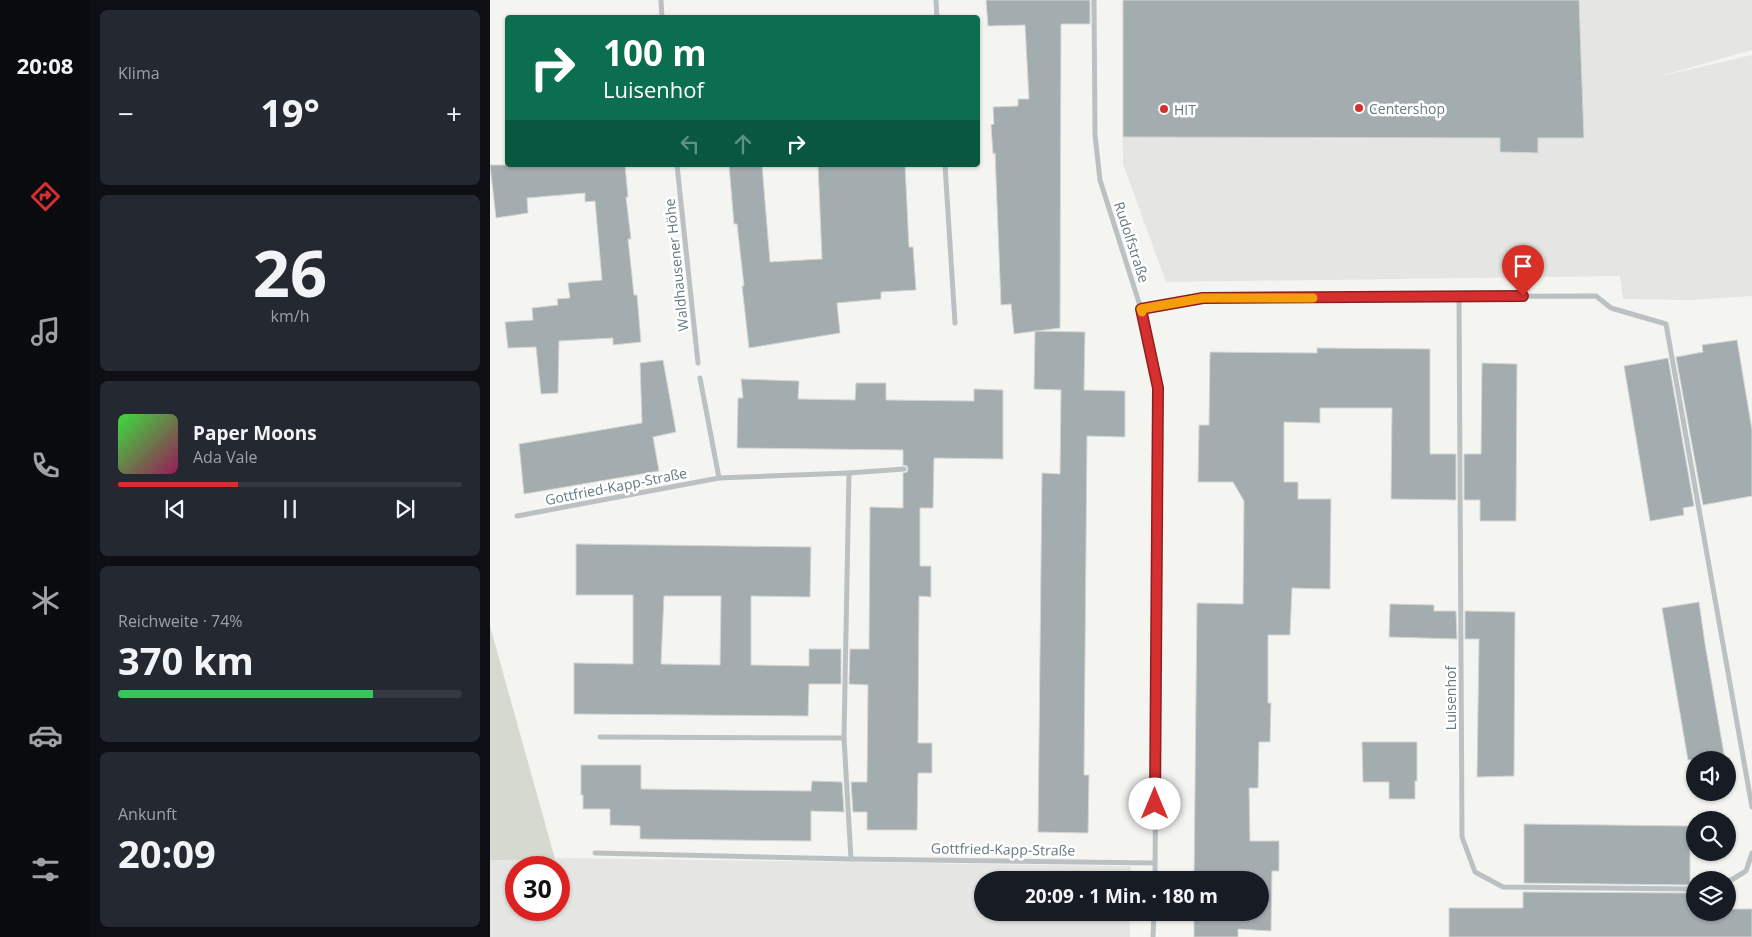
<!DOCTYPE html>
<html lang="de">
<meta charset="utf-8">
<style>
body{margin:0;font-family:"Open Sans",sans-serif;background:#242831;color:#f1f3f6;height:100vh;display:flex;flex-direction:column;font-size:19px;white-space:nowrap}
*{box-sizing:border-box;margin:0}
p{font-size:16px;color:#9ea1a6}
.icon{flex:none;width:28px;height:28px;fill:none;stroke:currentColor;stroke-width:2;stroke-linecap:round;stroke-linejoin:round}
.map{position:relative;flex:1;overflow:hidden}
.details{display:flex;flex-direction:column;gap:10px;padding:10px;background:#0d0f14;width:400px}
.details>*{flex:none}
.banner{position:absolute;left:15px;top:15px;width:475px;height:152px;border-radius:5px;box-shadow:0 1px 4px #0004;background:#0b6e4f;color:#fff;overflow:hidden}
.controls{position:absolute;left:1196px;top:751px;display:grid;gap:10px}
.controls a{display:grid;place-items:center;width:50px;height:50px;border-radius:50%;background:#171b24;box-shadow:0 1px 4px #0004;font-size:25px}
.speed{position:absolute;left:15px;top:856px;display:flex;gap:10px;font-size:25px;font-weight:700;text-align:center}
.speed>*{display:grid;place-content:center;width:65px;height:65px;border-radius:50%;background:#171b24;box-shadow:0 1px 4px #0004;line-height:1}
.speed .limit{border:8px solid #d22;background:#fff;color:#111}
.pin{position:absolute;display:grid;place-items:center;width:42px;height:42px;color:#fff;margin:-51px -21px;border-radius:50% 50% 50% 0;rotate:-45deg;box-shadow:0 0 5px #0007}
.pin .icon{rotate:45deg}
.me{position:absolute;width:55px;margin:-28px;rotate:0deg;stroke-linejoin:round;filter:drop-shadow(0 0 4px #0008)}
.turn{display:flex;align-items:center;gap:18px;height:105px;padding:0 15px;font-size:22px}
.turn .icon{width:65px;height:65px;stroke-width:2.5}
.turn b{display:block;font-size:35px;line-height:42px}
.lanes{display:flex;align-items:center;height:48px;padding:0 15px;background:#0003;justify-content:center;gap:25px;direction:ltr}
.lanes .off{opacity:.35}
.big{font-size:38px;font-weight:700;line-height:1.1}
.details .widget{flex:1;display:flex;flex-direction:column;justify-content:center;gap:8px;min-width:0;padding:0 18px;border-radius:8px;background:#242831}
.details .dial{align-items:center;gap:0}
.dial b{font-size:65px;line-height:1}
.song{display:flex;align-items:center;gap:15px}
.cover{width:60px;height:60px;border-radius:8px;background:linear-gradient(135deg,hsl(120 70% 55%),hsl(330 70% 35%))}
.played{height:5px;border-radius:2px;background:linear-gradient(90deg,#d62f2f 35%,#363941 35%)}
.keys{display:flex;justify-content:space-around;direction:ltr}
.heat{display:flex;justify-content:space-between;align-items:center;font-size:28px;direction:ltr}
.charge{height:8px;border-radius:4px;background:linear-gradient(90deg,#34c759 74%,#363941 0)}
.trip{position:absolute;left:484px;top:871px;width:295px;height:50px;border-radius:25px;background:#171b24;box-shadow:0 1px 4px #0004;font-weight:700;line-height:50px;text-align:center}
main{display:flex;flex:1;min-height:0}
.tab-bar{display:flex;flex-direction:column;width:90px;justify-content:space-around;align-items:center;background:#090b0e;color:#9ea1a6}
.tab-bar .icon{width:35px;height:35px}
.tab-bar .selected{color:#d62f2f}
.tab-bar b{font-size:22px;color:#f1f3f6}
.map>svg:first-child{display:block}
.built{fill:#e5e5e4;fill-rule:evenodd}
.green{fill:#d5d9d0}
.building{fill:#a3adb0;stroke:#d6d5d3;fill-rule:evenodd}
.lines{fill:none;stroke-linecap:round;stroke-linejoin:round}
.street{stroke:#bbc1c3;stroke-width:5}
.route-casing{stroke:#8b1f1f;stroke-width:12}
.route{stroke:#d62f2f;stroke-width:9}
.slow{stroke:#f59e0b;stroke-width:9}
.poi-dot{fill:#d62f2f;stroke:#fff;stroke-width:2}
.labels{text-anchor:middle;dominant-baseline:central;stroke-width:5;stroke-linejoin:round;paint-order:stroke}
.poi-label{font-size:14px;fill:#657a80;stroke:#fff;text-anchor:start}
.street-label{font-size:14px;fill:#657a80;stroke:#fff}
</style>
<main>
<nav class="tab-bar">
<b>20:08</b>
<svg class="icon selected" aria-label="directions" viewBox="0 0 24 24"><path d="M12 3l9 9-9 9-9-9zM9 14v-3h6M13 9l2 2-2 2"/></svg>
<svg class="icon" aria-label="music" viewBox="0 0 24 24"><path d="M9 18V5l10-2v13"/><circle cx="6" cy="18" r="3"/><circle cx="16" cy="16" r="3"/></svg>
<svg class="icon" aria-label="phone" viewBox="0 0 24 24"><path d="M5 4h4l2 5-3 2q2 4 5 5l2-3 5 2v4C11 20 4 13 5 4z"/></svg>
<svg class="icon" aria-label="climate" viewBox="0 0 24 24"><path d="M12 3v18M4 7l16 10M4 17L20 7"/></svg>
<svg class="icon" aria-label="car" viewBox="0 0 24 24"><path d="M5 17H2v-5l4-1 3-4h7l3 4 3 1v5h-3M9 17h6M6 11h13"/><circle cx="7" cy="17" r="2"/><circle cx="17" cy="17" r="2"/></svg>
<svg class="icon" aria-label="filters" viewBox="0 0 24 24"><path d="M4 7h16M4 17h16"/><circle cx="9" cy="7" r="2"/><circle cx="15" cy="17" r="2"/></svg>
</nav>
<section class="details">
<div class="widget"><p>Klima</p>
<div class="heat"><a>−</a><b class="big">19°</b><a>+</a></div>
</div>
<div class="widget dial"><b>26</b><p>km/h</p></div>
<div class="widget">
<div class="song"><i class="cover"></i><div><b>Paper Moons</b><p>Ada Vale</p></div></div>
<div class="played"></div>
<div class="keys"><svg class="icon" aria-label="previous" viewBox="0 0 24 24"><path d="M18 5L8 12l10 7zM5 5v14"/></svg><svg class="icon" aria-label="pause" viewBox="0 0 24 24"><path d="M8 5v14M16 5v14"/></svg><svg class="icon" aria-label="next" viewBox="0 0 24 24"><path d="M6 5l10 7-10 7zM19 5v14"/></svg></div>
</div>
<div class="widget"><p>Reichweite · 74%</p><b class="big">370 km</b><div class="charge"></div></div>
<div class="widget"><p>Ankunft</p><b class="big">20:09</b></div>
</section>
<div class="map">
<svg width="1262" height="937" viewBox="0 0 1262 937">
<rect width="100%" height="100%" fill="#f4f4f1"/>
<!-- built -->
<g class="built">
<path d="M632,0H1262V50L1167,77L1262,55V296L1202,300L1133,299L1130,276L676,282L633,164Z"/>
<path d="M0,857L641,866L640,880H492V912L640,913V937H0ZM26,868H69V910H26Z"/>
</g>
<!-- green -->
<path class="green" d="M0,626L65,859L0,860Z"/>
<!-- building -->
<g class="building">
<path d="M496,0H600V24H571L570,328L524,334L521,304L511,305L505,153L503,154L501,125L504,124L503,107L528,106V99H539L535,25L498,26Z"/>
<path d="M633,0H1089L1094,138H1048V153L1010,152V138L633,137Z"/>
<path d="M0,165H135L138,197H136L141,239H138L144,295H147L151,342L123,345V338L69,341L68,393L51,394L46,347L18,348L15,322L43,320L42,308L68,305L67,299L80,298L78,283L112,280L105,201L95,202V193L37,198L38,213L6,218Z"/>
<path d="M239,165H272L280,262L332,259L328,165H415L419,247H423L426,290L391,292V299L347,303L350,333L259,348L252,286H254L247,224H244Z"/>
<path d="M545,331L595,332L594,390L635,391V437L597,436L594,775H599L598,833L548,832L552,473L570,474L571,390L544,389Z"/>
<path d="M1247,340L1262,430V496L1213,505L1186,357L1213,352L1212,345Z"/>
<path d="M827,348L940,349V454H966V500L901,499L902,408H830V423L794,422V482H808V499H841L840,589L802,588L800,635H778V703H781L780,742H769L768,788H759L760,841H789V871H782L781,931L748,929V937H704V912H770V880H704L707,603L753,604L754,501L743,482H708L709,425H719L720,352L827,353Z"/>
<path d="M1178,358L1204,506L1193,508L1194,515L1160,521L1134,366Z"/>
<path d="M173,360L186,432L163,437L169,471L34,494L29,444L152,423L150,363Z"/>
<path d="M992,363L1027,364L1026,521H990V500H974V454H991Z"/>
<path d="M251,379L309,381L308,399L365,400L366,383H396V400L484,401V389L513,390V459L444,458L443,508H430V566H441V597L429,596L428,743H442V773H428L427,830H377V812H363L361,782H377L378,685L359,684L360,649H379L380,507L413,508V473L417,472L418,469L417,466L413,465V450L247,448L248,398H253Z"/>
<path d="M86,544L321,547L320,597L261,596V665L319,666V649H351V684H319L318,716L84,714V663L143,664V595H86ZM174,596H231L230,665L171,664Z"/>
<path d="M1209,602L1215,644L1235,760H1198L1172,608Z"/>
<path d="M900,604L944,605V611H966L967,639L899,637Z"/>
<path d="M975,611L1025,612L1024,776L987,777L989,639H975Z"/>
<path d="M872,742H927V781H925V799H899V782H873Z"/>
<path d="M91,765H151V789L321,791L322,781L352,782L354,812L321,811V841L150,839V826L120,825V809H93V795H91Z"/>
<path d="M1034,824L1200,826V885L1034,883Z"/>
<path d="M1033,892L1199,893V909H1205V912H1238V909H1262V937H959V908H1033Z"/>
</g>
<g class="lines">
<!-- street -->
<g class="street">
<path d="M171,0L172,18"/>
<path d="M446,0L447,18"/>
<path d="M604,0L605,135L610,180L651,309L668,388L665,880"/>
<path d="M187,165L208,363"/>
<path d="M455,165L465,323"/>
<path d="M969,297L972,837L985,872L1013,887L1205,889"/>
<path d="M651,309L713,298L1106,296L1121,308L1176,324L1262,807"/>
<path d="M210,378L229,478"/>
<path d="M359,473L414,469"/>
<path d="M27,516L229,478L359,473L354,738L361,859"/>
<path d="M110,737L354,738"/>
<path d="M105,853L361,859L665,863"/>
<path d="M1238,882L1256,871L1262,853"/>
<path d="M663,937L664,912"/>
</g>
</g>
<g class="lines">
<!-- route casing -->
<g class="route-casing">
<path id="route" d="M665,804L668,388L651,309L713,298L1033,296"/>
</g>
<!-- route -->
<use href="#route" class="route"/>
<!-- slow -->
<path class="slow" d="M652,312L651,309L713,298H823"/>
</g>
<!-- markers -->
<g class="poi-dot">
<circle cx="869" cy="108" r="5"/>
<circle cx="674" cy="109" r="5"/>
</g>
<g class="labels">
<!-- poi labels -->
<g class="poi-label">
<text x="879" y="108">Centershop</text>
<text x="684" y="109">HIT</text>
</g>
<!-- street labels -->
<g class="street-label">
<text transform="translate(642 242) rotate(72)">Rudolfstraße</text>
<text transform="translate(186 265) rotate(-96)">Waldhausener Höhe</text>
<text transform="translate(126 486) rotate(-11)">Gottfried-Kapp-Straße</text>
<text transform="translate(960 698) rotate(-90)">Luisenhof</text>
<text transform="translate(513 849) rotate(1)">Gottfried-Kapp-Straße</text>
</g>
</g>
</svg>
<div class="controls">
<a><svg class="icon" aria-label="sound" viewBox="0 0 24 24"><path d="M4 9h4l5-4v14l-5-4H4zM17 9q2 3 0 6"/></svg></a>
<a><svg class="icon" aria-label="search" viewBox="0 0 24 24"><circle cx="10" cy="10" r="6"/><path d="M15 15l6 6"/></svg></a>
<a><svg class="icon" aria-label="layers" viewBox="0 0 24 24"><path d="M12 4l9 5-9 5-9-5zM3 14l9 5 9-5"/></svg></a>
</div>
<div class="speed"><div class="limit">30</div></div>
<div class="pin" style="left:1033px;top:296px;background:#d93025"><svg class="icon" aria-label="arrive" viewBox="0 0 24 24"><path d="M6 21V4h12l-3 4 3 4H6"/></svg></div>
<svg class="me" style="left:665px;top:804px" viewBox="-20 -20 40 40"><circle r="19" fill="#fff"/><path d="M0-13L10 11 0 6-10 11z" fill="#d62f2f"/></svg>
<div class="trip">20:09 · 1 Min. · 180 m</div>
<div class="banner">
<div class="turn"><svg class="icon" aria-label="right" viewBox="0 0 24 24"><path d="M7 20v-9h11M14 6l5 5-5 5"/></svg><div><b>100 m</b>Luisenhof</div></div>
<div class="lanes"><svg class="icon off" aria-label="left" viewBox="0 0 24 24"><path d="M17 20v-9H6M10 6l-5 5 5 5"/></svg><svg class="icon off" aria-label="ahead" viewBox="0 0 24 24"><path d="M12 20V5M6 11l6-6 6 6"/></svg><svg class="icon" aria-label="right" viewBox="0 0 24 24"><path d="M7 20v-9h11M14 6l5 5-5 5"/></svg></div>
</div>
</div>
</main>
